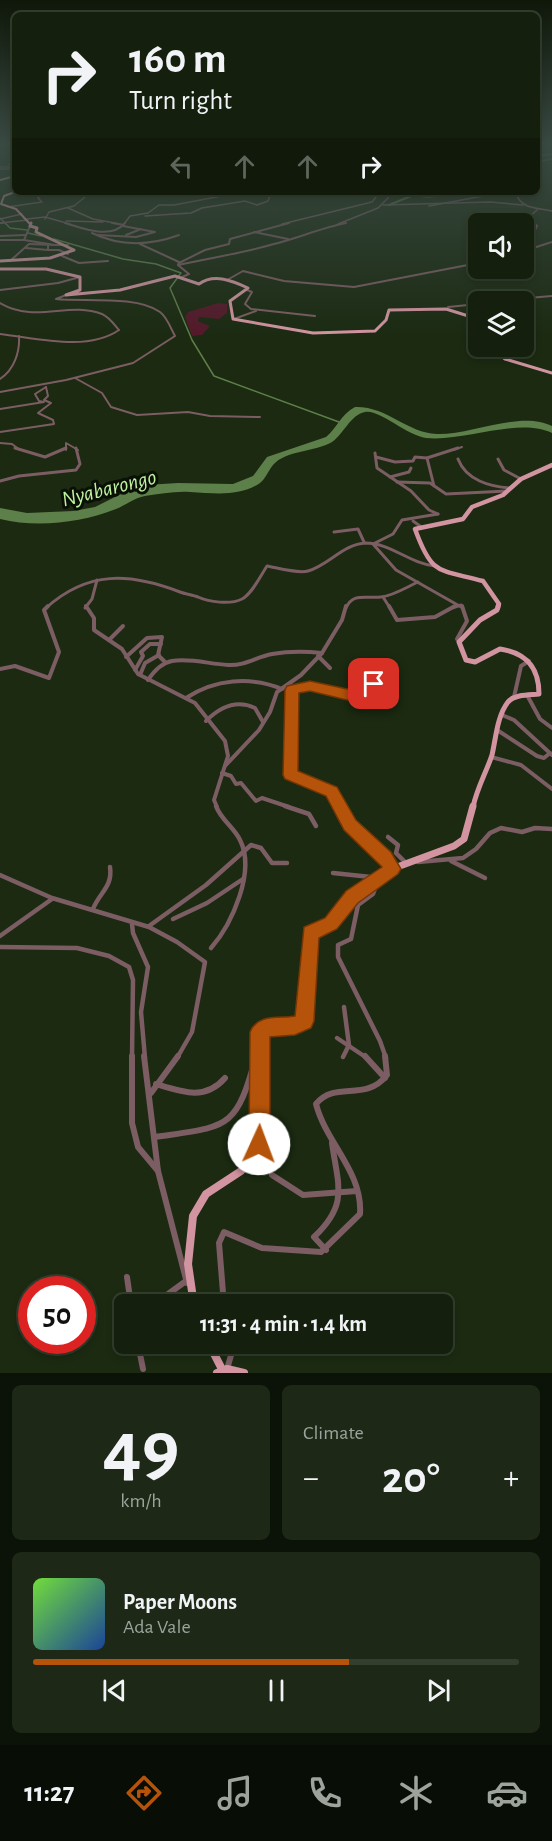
<!DOCTYPE html>
<meta charset="utf-8">
<style>
body{margin:0;font-family:"Alegreya Sans",sans-serif;background:#1d2816;color:#f1f3f6;height:100vh;display:flex;flex-direction:column;font-size:22px;white-space:nowrap}
*{box-sizing:border-box;margin:0}
p{font-size:20px;color:#9da39d}
.icon{flex:none;width:33px;height:33px;fill:none;stroke:currentColor;stroke-width:2;stroke-linecap:round;stroke-linejoin:round}
.map{position:relative;height:1373px;overflow:hidden}
.panel{display:flex;flex-direction:column;gap:12px;padding:12px;background:#0b1207;flex:1}
.panel>*{flex:none}
.guide{position:absolute;left:12px;top:12px;width:528px;height:183px;border-radius:9px;box-shadow:0 3px 9px #0003,0 0 0 2px #333e2e;background:#14200d;color:#f1f3f6;overflow:hidden}
.fabs{position:absolute;left:468px;top:213px;display:grid;gap:12px}
.fabs a{display:grid;place-items:center;width:66px;height:66px;border-radius:9px;background:#14200d;box-shadow:0 3px 9px #0003,0 0 0 2px #333e2e;font-size:30px}
.speed{position:absolute;left:18px;top:1276px;display:flex;gap:12px;font-size:30px;font-weight:700;text-align:center}
.speed>*{display:grid;place-content:center;width:78px;height:78px;border-radius:50%;background:#14200d;box-shadow:0 3px 9px #0003,0 0 0 2px #333e2e;line-height:1}
.speed .limit{border:9px solid #d22;background:#fff;color:#111}
.pin{position:absolute;display:grid;place-items:center;width:51px;height:51px;color:#fff;margin:-26px;border-radius:12px;box-shadow:0 3px 9px #0006}
.me{position:absolute;width:66px;margin:-33px;rotate:2deg;stroke-linejoin:round;filter:drop-shadow(0 0 4px #0008)}
.turn{display:flex;align-items:center;gap:21px;height:126px;padding:0 18px;font-size:27px}
.turn .icon{width:78px;height:78px;stroke-width:2.5}
.turn b{display:block;font-size:42px;line-height:51px}
.lanes{display:flex;align-items:center;height:57px;padding:0 18px;background:#0003;justify-content:center;gap:30px;direction:ltr}
.lanes .off{opacity:.35}
.big{font-size:45px;font-weight:600;line-height:1.1}
.panel .tile{flex:1;display:flex;flex-direction:column;justify-content:center;gap:9px;min-width:0;padding:0 21px;border-radius:9px;background:#1d2816}
.panel .dial{align-items:center;gap:0}
.dial b{font-size:78px;line-height:1}
.song{display:flex;align-items:center;gap:18px}
.cover{width:72px;height:72px;border-radius:9px;background:linear-gradient(135deg,hsl(100 70% 55%),hsl(220 70% 35%))}
.played{height:6px;border-radius:3px;background:linear-gradient(90deg,#b45309 65%,#333e2e 65%)}
.keys{display:flex;justify-content:space-around;direction:ltr}
.heat{display:flex;justify-content:space-between;align-items:center;font-size:33px;direction:ltr}
.panel .tiles{flex:1;display:grid;gap:12px;grid-template-columns:1fr 1fr}
.tile:last-child{grid-column:span 2}
.trip{position:absolute;left:114px;top:1294px;width:339px;height:60px;border-radius:9px;background:#14200d;box-shadow:0 3px 9px #0003,0 0 0 2px #333e2e;font-weight:600;line-height:60px;text-align:center}
.menu{display:flex;height:96px;justify-content:space-around;align-items:center;background:#080d05;color:#9da39d}
.menu .icon{width:42px;height:42px}
.menu .selected{color:#b45309}
.menu b{font-size:27px;color:#f1f3f6}
.map>svg:first-child{display:block}
.green{fill:#54192a}
.water{fill:#5d7f49}
.lines{fill:none;stroke-linecap:round;stroke-linejoin:round}
.stream{stroke:#5d7f49;stroke-width:1.5}
.river{stroke:#5d7f49;stroke-width:2}
.minor-far5{stroke:#7b5d63;stroke-width:1.5}
.minor-far4{stroke:#7b5d63;stroke-width:2}
.minor-far3{stroke:#7b5d63;stroke-width:3}
.minor-far2{stroke:#7b5d63;stroke-width:4}
.minor-far1{stroke:#7b5d63;stroke-width:4.5}
.minor{stroke:#7b5d63;stroke-width:6}
.major-far5{stroke:#d294a1;stroke-width:2}
.major-far4{stroke:#d294a1;stroke-width:3}
.major-far3{stroke:#d294a1;stroke-width:4.5}
.major-far2{stroke:#d294a1;stroke-width:5}
.major-far1{stroke:#d294a1;stroke-width:7}
.major{stroke:#d294a1;stroke-width:8}
.route{fill:#b45309;stroke:#753606;stroke-width:1.5}
.labels{text-anchor:middle;dominant-baseline:central;stroke-width:6;stroke-linejoin:round;paint-order:stroke}
.far-water-label{font-size:22px;font-style:italic;fill:#bff2a1;stroke:#0a1006}
</style>
<div class="map">
<svg width="552" height="1373" viewBox="0 0 552 1373">
<rect width="100%" height="100%" fill="#1b2a11"/>
<!-- green -->
<path class="green" d="M218,303L227,304V313L219,319L199,317L198,321L210,326L202,335L192,336L185,317L188,312Z"/>
<!-- water -->
<path class="water" d="M355,407C387,406 407,433 437,434C471,435 521,410 552,426V433C518,417 465,442 426,438C406,435 379,409 365,412C350,415 344,434 332,442C315,452 286,450 273,465C267,472 266,480 257,485C235,497 213,493 190,492C175,491 160,494 145,496C134,498 126,505 116,509C80,523 37,528 0,519V508L27,513L73,511L95,507L131,489L146,485L178,483L233,484L253,476L267,457L326,437C337,428 341,414 355,407Z"/>
<g class="lines">
<!-- stream -->
<g class="stream">
<path d="M0,218L10,228L27,230"/>
<path d="M28,233L41,236"/>
<path d="M54,239L123,259L156,264L181,273L170,288L192,340L214,376L339,422"/>
</g>
<!-- river -->
<g class="river">
<path d="M537,156L552,154"/>
<path d="M389,205L421,192"/>
</g>
<!-- minor-far5 -->
<g class="minor-far5">
<path d="M0,145H15"/>
<path d="M15,154L12,155L15,156"/>
<path d="M537,162L552,159"/>
<path d="M8,165L15,161"/>
<path d="M0,167H15"/>
<path d="M0,169H11"/>
<path d="M385,192L427,197L491,192"/>
<path d="M516,192C519,209 538,208 552,211"/>
<path d="M383,205L490,202L523,205"/>
<path d="M429,206L505,192"/>
<path d="M8,207L42,202L38,198L43,192"/>
<path d="M68,208L93,219L120,224"/>
<path d="M145,216L191,213L202,208L245,201L257,205L268,201L270,196H299L320,192"/>
<path d="M0,219L22,214"/>
<path d="M27,219L45,217L70,224"/>
<path d="M45,219L49,212L74,206L91,192"/>
<path d="M66,221L103,222"/>
<path d="M0,223L28,220"/>
<path d="M124,224L130,216L148,213L159,205H174L243,192"/>
<path d="M282,224L372,202L380,192"/>
<path d="M338,224L378,208L388,198V193"/>
<path d="M535,224L529,217L537,210"/>
</g>
<!-- minor-far4 -->
<g class="minor-far4">
<path d="M0,223H3"/>
<path d="M65,223C82,228 111,240 125,223"/>
<path d="M112,223L124,225"/>
<path d="M254,232L288,239"/>
<path d="M92,233C121,247 149,246 179,235"/>
<path d="M98,235L136,237L155,232L123,226"/>
<path d="M126,235L141,229"/>
<path d="M0,236L25,235"/>
<path d="M0,240H24L30,226"/>
<path d="M24,240L55,245L29,244"/>
<path d="M140,244L179,262L178,265L189,274L182,277"/>
<path d="M55,245H68"/>
<path d="M48,246V250H59L68,254"/>
<path d="M534,247L531,238L537,226L534,223"/>
<path d="M26,248L48,250"/>
<path d="M524,251L552,242"/>
<path d="M62,256L79,263L108,261"/>
<path d="M10,261L29,244"/>
<path d="M179,263L205,250L229,244L230,239L289,223"/>
<path d="M178,265C210,258 243,253 274,244C298,238 321,228 346,223"/>
<path d="M227,280L243,271L284,281L354,287L478,263"/>
<path d="M0,290L58,283L80,277"/>
<path d="M247,290L252,292L245,304L251,309L315,316"/>
<path d="M0,303C36,324 68,301 102,314C109,317 114,324 119,330C87,352 36,338 0,334"/>
<path d="M448,307L468,305L480,297L516,299L552,296"/>
<path d="M234,319L256,311"/>
<path d="M75,378L102,393L111,407L137,415L188,412L210,416L260,417"/>
<path d="M0,379C14,370 20,352 19,336"/>
<path d="M0,392L66,380L133,363L175,336C171,329 167,317 160,312C137,295 84,302 56,299L66,295"/>
<path d="M0,409L44,402L39,401L35,394L46,387"/>
<path d="M0,432L54,424L53,420L38,413L51,403L44,400L48,396L46,387"/>
<path d="M0,443L12,444L20,450"/>
<path d="M66,450V443L78,450"/>
<path d="M453,450L462,447"/>
</g>
<!-- minor-far3 -->
<g class="minor-far3">
<path d="M15,448L45,457L66,448"/>
<path d="M375,453L377,468L411,491L429,510L438,514"/>
<path d="M376,457L395,462L413,461L415,457L427,458L458,448"/>
<path d="M427,458L434,486"/>
<path d="M458,459C466,480 490,487 511,488"/>
<path d="M498,459L504,470L521,479"/>
<path d="M390,477L409,472L411,468"/>
<path d="M0,481L19,476L76,470L80,464L76,448"/>
<path d="M397,482L430,483L446,494L507,491"/>
<path d="M438,514L402,520L393,534L373,544L396,570L463,608"/>
<path d="M413,521L420,526"/>
<path d="M334,532L358,529L364,542"/>
<path d="M383,597L390,608"/>
<path d="M46,608C88,570 130,573 180,592C185,594 193,595 198,597C209,602 230,605 242,599C252,594 261,575 267,566C278,568 298,574 308,571C329,565 343,544 366,543C390,543 411,564 435,566"/>
<path d="M85,608L92,599L97,580"/>
<path d="M346,608C353,592 367,599 381,597C393,596 407,587 418,582"/>
<path d="M452,608L461,605"/>
</g>
<!-- minor-far2 -->
<g class="minor-far2">
<path d="M86,606L94,618V630L122,649L138,674L195,703L225,741L228,756L214,800L217,807"/>
<path d="M389,606L397,620L435,617L455,606"/>
<path d="M109,640L123,626"/>
<path d="M459,641L457,639L467,621L462,606"/>
<path d="M318,656L330,668"/>
<path d="M126,657L147,638L162,637L158,655L165,662"/>
<path d="M0,669L15,666L49,678L59,652L44,610L48,606"/>
<path d="M135,670L143,656L141,652L150,644H161"/>
<path d="M140,675L145,663L159,655"/>
<path d="M148,680C154,671 161,663 172,661C191,658 209,664 228,665C245,666 256,657 272,654C289,651 304,651 322,653"/>
<path d="M351,695L352,691L374,684"/>
<path d="M527,695L540,719L552,728"/>
<path d="M514,697L521,666L529,661"/>
<path d="M186,698C215,679 250,676 282,689"/>
<path d="M502,715L514,720L552,755"/>
<path d="M206,721C220,707 236,699 255,708L263,722"/>
<path d="M497,730L537,756L544,758L550,753"/>
<path d="M491,757L521,765L552,789"/>
<path d="M225,766L259,730L270,712L277,692L301,675L322,653L342,620L346,606"/>
<path d="M222,773L231,776L236,784L241,783L256,801L262,798L289,807"/>
<path d="M340,807C328,787 314,782 292,776L289,771L293,745L292,689L319,687L365,699"/>
</g>
<!-- minor-far1 -->
<g class="minor-far1">
<path d="M285,806L309,814L316,826"/>
<path d="M339,806C354,832 377,844 392,868"/>
<path d="M388,837L398,845L396,853L406,863"/>
<path d="M451,861L485,878"/>
<path d="M418,862L463,858L476,849L490,833L501,828L522,832L535,828L552,829"/>
<path d="M333,873L371,877L376,881"/>
<path d="M0,875L52,898L149,927L177,942L205,962L192,1032L177,1058"/>
<path d="M378,880L373,894L358,905L351,939L338,945V957L380,1041L386,1058"/>
<path d="M93,909C99,893 113,887 110,867"/>
<path d="M173,919L207,903L243,879"/>
<path d="M132,924L133,933L148,967L141,1012L145,1058"/>
<path d="M149,926L206,885L251,845L261,848L272,863H287"/>
<path d="M0,936L52,899"/>
<path d="M0,947L77,948L109,956L129,967L133,980L132,1058"/>
<path d="M211,948C232,924 256,871 240,840C234,827 221,820 216,806"/>
<path d="M337,1038L367,1058"/>
<path d="M343,1057L349,1045L344,1007"/>
</g>
<!-- minor -->
<g class="minor">
<path d="M132,1056V1123L138,1147L158,1171"/>
<path d="M144,1056L158,1171L187,1283"/>
<path d="M365,1056L385,1078"/>
<path d="M156,1084C182,1092 205,1101 225,1078"/>
<path d="M151,1093L178,1056"/>
<path d="M155,1137C228,1126 236,1131 256,1056"/>
<path d="M272,1175L303,1195L357,1191"/>
<path d="M326,1250L314,1237C349,1204 338,1186 332,1143"/>
<path d="M127,1277L131,1305"/>
<path d="M153,1305L186,1281"/>
<path d="M224,1305L219,1243L224,1232L262,1248L321,1252L360,1214C363,1172 326,1143 316,1104C336,1080 365,1103 387,1075L385,1056"/>
<path d="M138,1344L143,1369"/>
<path d="M227,1369L232,1352L230,1344"/>
</g>
<!-- major-far5 -->
<g class="major-far5">
<path d="M0,180L15,176"/>
<path d="M15,192L4,196L1,204L16,209L30,224"/>
</g>
<!-- major-far4 -->
<g class="major-far4">
<path d="M0,261L50,258L74,250L36,232L37,228L30,226L31,223"/>
<path d="M0,269H46L80,277V290L66,295L120,290L175,276L199,284C214,273 233,281 248,288L230,301L233,319L313,333L375,331L386,320L389,310L446,309L478,319"/>
<path d="M489,346L505,359L552,373"/>
</g>
<!-- major-far3 -->
<path class="major-far3" d="M498,608L499,604L483,581C438,569 432,576 415,529L463,519L472,507L503,495L521,479L552,465"/>
<!-- major-far2 -->
<path class="major-far2" d="M473,807C477,788 486,773 492,755C496,738 497,716 508,702C515,694 530,695 539,694C539,667 526,653 500,649L475,662L466,660L459,642L480,620L497,610L498,606"/>
<!-- major-far1 -->
<path class="major-far1" d="M259,1058V1034L264,1028L295,1026L304,1021L310,933L331,924L352,897L389,870L454,846L464,839L473,806"/>
<!-- major -->
<g class="major">
<path d="M194,1305L188,1264L193,1216L206,1194L241,1171L258,1150L259,1056"/>
<path d="M209,1344L224,1373"/>
<path d="M217,1373L227,1369L244,1373"/>
</g>
</g>
<!-- sky -->
<linearGradient id="sky" x2="0" y2="1"><stop stop-color="#0f1709"/><stop offset="0.43" stop-color="#394a43"/><stop offset="1" stop-color="#394a43" stop-opacity="0"/></linearGradient>
<rect width="552" height="336" fill="url(#sky)"/>
<!-- route -->
<path class="route" d="M374,679L381,684L379,688L358,695L351,701L310,691L299,693L298,771L337,787L356,820L391,852L401,869L398,874L358,903L337,929L319,938L314,1021L311,1028L295,1035L270,1037V1144L267,1152L259,1155L252,1152L249,1144L250,1032C258,1013 279,1019 295,1016L304,927L325,918L346,891L382,867L344,830L326,796L285,779L283,775L285,690L287,686L310,681L347,689Z"/>
<g class="labels">
<!-- far-water labels -->
<g class="far-water-label">
<text transform="translate(109 488) rotate(-14)">Nyabarongo</text>
</g>
</g>
</svg>
<div class="fabs">
<a><svg class="icon" aria-label="sound" viewBox="0 0 24 24"><path d="M4 9h4l5-4v14l-5-4H4zM17 9q2 3 0 6"/></svg></a>
<a><svg class="icon" aria-label="layers" viewBox="0 0 24 24"><path d="M12 4l9 5-9 5-9-5zM3 14l9 5 9-5"/></svg></a>
</div>
<div class="speed"><div class="limit">50</div></div>
<div class="pin" style="left:374px;top:684px;background:#d93025"><svg class="icon" aria-label="arrive" viewBox="0 0 24 24"><path d="M6 21V4h12l-3 4 3 4H6"/></svg></div>
<svg class="me" style="left:259px;top:1144px" viewBox="-20 -20 40 40"><circle r="19" fill="#fff"/><path d="M0-13L10 11 0 6-10 11z" fill="#b45309"/></svg>
<div class="trip">11:31 · 4 min · 1.4 km</div>
<div class="guide">
<div class="turn"><svg class="icon" aria-label="right" viewBox="0 0 24 24"><path d="M7 20v-9h11M14 6l5 5-5 5"/></svg><div><b>160 m</b>Turn right</div></div>
<div class="lanes"><svg class="icon off" aria-label="left" viewBox="0 0 24 24"><path d="M17 20v-9H6M10 6l-5 5 5 5"/></svg><svg class="icon off" aria-label="ahead" viewBox="0 0 24 24"><path d="M12 20V5M6 11l6-6 6 6"/></svg><svg class="icon off" aria-label="ahead" viewBox="0 0 24 24"><path d="M12 20V5M6 11l6-6 6 6"/></svg><svg class="icon" aria-label="right" viewBox="0 0 24 24"><path d="M7 20v-9h11M14 6l5 5-5 5"/></svg></div>
</div>
</div>
<section class="panel">
<div class="tiles">
<div class="tile dial"><b>49</b><p>km/h</p></div>
<div class="tile"><p>Climate</p>
<div class="heat"><a>−</a><b class="big">20°</b><a>+</a></div>
</div>
<div class="tile">
<div class="song"><i class="cover"></i><div><b>Paper Moons</b><p>Ada Vale</p></div></div>
<div class="played"></div>
<div class="keys"><svg class="icon" aria-label="previous" viewBox="0 0 24 24"><path d="M18 5L8 12l10 7zM5 5v14"/></svg><svg class="icon" aria-label="pause" viewBox="0 0 24 24"><path d="M8 5v14M16 5v14"/></svg><svg class="icon" aria-label="next" viewBox="0 0 24 24"><path d="M6 5l10 7-10 7zM19 5v14"/></svg></div>
</div>
</div>
</section>
<nav class="menu">
<b>11:27</b>
<svg class="icon selected" aria-label="directions" viewBox="0 0 24 24"><path d="M12 3l9 9-9 9-9-9zM9 14v-3h6M13 9l2 2-2 2"/></svg>
<svg class="icon" aria-label="music" viewBox="0 0 24 24"><path d="M9 18V5l10-2v13"/><circle cx="6" cy="18" r="3"/><circle cx="16" cy="16" r="3"/></svg>
<svg class="icon" aria-label="phone" viewBox="0 0 24 24"><path d="M5 4h4l2 5-3 2q2 4 5 5l2-3 5 2v4C11 20 4 13 5 4z"/></svg>
<svg class="icon" aria-label="climate" viewBox="0 0 24 24"><path d="M12 3v18M4 7l16 10M4 17L20 7"/></svg>
<svg class="icon" aria-label="car" viewBox="0 0 24 24"><path d="M5 17H2v-5l4-1 3-4h7l3 4 3 1v5h-3M9 17h6M6 11h13"/><circle cx="7" cy="17" r="2"/><circle cx="17" cy="17" r="2"/></svg>
</nav>
